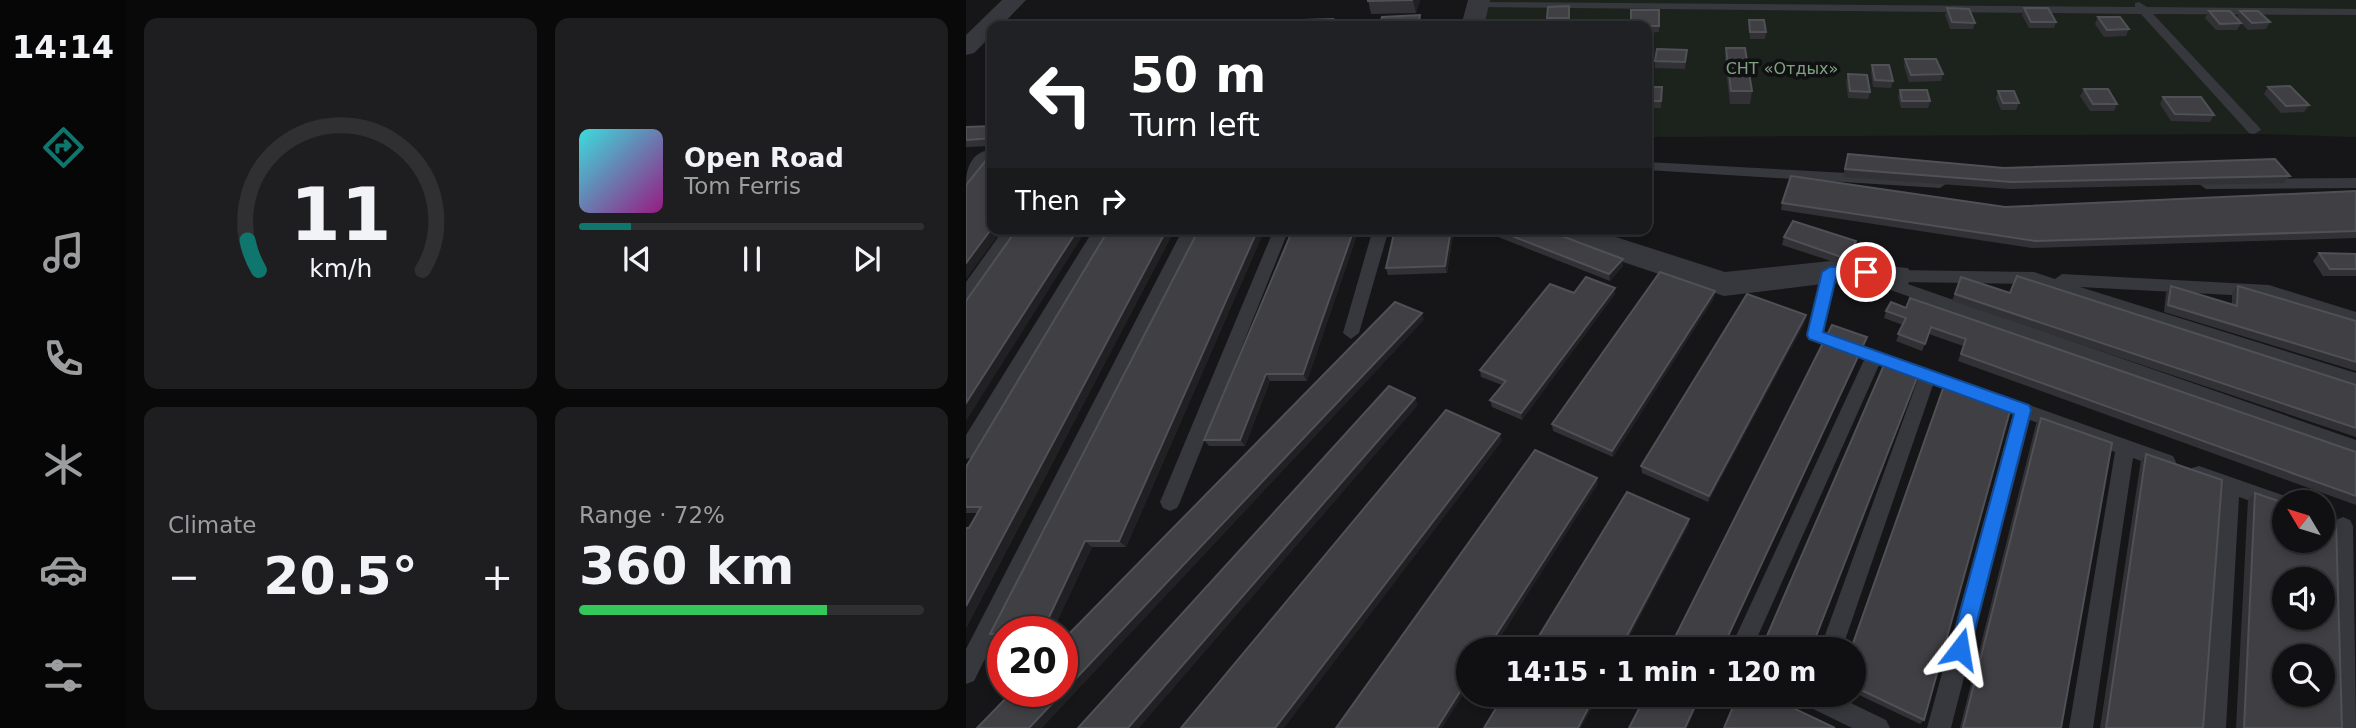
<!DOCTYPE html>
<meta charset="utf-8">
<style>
body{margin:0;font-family:"DejaVu Sans",sans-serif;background:#1e1e20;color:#f1f3f6;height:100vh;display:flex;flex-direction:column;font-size:26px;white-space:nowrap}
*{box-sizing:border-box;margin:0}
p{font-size:23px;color:#9c9d9f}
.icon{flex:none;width:38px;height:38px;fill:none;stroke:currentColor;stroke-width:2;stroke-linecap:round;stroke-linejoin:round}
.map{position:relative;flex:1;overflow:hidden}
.sheet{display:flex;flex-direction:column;gap:18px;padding:18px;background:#09090a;width:840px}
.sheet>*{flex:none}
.top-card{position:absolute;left:21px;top:21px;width:665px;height:214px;border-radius:14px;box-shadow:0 4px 10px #0003,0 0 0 2px #303032;background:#202124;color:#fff;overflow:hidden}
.needle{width:46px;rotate:308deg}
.buttons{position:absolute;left:1306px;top:490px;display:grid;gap:14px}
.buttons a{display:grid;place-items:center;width:63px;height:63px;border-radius:50%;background:#101012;box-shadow:0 4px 10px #0003,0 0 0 2px #303032;font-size:35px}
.speed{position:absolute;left:21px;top:616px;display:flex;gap:14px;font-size:35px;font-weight:700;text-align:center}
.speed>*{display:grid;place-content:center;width:91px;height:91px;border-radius:50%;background:#101012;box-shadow:0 4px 10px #0003,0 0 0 2px #303032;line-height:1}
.speed .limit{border:10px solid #d22;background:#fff;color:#111}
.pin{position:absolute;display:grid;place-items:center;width:60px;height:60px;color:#fff;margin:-30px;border:4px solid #fff;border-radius:50%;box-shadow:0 2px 7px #0007}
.me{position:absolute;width:77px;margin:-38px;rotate:14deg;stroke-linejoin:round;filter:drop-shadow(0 0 5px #0008)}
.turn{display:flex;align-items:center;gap:24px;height:147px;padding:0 28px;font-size:32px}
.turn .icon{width:91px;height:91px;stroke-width:2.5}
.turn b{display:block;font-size:49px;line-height:60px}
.then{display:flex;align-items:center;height:66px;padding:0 28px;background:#0003;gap:14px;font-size:26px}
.big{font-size:52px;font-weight:800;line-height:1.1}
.sheet .tile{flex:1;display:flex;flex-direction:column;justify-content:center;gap:10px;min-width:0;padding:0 24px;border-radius:14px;background:#1e1e20}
.sheet .dial{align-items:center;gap:0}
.dial svg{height:182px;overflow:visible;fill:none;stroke:#303032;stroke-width:7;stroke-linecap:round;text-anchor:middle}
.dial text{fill:#f1f3f6;stroke:none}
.song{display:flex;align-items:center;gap:21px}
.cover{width:84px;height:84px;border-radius:10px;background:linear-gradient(135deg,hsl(180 70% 55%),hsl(310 70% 35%))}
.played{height:7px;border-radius:4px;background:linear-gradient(90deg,#0f766e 15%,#303032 15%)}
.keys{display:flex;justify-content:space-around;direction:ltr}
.heat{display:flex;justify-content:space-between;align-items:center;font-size:38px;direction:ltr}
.charge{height:10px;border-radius:5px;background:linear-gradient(90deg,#34c759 72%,#303032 0)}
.sheet .tiles{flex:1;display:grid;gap:18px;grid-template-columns:repeat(2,1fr)}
.trip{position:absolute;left:490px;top:637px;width:410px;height:70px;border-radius:35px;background:#101012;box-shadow:0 4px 10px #0003,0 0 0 2px #303032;font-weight:800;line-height:70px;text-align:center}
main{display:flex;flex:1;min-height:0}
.dock{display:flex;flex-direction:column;width:126px;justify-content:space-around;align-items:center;background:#060607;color:#9c9d9f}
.dock .icon{width:49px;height:49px}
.dock .selected{color:#0f766e}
.dock b{font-size:32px;color:#f1f3f6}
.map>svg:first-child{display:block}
.green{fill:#1c231d}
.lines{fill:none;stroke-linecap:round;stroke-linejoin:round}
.service{fill:#37383d;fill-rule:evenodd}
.minor{fill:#37383d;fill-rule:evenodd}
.wall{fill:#323236}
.shaded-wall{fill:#212124}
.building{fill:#3f3f44;stroke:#4f5156;stroke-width:2;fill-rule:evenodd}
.route{fill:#1a73e8;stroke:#114b97;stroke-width:2}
.labels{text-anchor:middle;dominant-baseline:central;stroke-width:7;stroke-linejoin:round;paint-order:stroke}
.far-park-label{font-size:16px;fill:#7fa381;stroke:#111113}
</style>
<main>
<nav class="dock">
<b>14:14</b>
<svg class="icon selected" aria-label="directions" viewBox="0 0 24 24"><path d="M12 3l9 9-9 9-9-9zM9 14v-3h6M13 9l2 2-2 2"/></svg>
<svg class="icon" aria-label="music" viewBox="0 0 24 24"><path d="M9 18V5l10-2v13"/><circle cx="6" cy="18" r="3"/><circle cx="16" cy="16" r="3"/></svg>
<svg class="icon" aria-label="phone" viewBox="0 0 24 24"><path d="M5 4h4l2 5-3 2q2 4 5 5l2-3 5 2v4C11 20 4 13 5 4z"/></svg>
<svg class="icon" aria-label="climate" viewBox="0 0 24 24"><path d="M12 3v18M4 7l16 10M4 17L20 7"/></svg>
<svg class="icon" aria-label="car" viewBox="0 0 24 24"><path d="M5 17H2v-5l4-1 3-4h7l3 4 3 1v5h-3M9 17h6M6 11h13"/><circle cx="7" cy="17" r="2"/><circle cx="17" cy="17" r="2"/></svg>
<svg class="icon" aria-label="filters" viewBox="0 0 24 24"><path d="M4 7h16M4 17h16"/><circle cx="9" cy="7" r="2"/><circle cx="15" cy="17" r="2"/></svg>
</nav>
<section class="sheet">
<div class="tiles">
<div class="tile dial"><svg viewBox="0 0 100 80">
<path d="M14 69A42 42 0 1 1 86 69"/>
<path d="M14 69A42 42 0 0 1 9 56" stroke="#0f766e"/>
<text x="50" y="56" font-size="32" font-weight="700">11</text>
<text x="50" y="72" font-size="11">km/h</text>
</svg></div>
<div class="tile">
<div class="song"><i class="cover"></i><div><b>Open Road</b><p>Tom Ferris</p></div></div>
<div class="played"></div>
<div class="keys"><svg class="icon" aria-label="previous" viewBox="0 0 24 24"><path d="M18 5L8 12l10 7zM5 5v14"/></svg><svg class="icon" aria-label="pause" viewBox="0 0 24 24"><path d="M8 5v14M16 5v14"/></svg><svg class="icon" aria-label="next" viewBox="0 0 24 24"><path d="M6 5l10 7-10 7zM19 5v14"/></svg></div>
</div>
<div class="tile"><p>Climate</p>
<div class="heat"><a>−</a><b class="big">20.5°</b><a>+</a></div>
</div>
<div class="tile"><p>Range · 72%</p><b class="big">360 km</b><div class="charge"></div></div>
</div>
</section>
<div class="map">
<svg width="1390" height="728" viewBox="0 0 1390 728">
<rect width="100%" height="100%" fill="#161618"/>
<!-- green -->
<path class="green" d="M518,0H1390V137L1295,134L681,137V26H512Z"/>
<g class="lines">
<!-- service -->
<g class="service">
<path d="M512,2L1169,7V3L1173,2L1181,7L1390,9V15L1187,14L1293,127L1295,130L1288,134L1283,133L1175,14L508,7V3Z"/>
<path d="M19,151L26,155L5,181L0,183C0,169 5,155 19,151Z"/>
<path d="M681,162L974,178L981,183L974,188L681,170Z"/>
<path d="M1390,178V188L1240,189L1233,184L1240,179Z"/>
<path d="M38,229H53L6,298L0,300V282Z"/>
<path d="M128,229H143L7,457L0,459V435Z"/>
<path d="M217,229H232L8,681L0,684V649Z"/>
<path d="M308,229H323L214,502L211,508L204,511L197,508L194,502Z"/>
<path d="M407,229H423L393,333L385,339L377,333Z"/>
<path d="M864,266L872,272L858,332L1207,456L1210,462L1207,468L1200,470L1167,458L1127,728H1103L1149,452L1064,420L985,728H961L1047,414L967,385L876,649H854L952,379L913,365L786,649H764L898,360L843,340L841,335L856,272Z"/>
<path d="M931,270L1068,272L1089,279L1096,274L1303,285L1390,312V324L1303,297L1114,287L1390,373V387L1068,284L936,282L1390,440V456L905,283L903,279L911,273L924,277L925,272Z"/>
<path d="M1233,466L1325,498L1327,502H1318V513L1273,497L1260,728H1236L1254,490L1226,480L1223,474L1226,468Z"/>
<path d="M1377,517L1384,520L1387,526L1390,728H1372L1367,526L1370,520Z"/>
<path d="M831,695H868L920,720L924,728H886L835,703Z"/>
</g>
<!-- minor -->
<g class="minor">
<path d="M36,0H60L35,26H26V35L8,53L0,55V35Z"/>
<path d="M502,0H524L518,26H495Z"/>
<path d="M576,229H625L759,272L864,261L942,268L947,276L942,284L931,287L864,283L758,296L580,236Z"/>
</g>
</g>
<!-- wall -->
<g class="wall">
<path d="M402,0H454L450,13L405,14Z"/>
<path d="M603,6V24L581,25V18Z"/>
<path d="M981,8L1009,23L1007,29H984L979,15Z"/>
<path d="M1058,8L1090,22L1088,28H1063L1056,15Z"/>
<path d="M693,10V32L681,33V26H665Z"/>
<path d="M1243,11L1271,18L1274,11L1304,22L1300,29L1282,30L1271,19L1275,23L1271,30H1250L1239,18Z"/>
<path d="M1132,17L1163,29L1160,36L1138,37L1129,24Z"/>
<path d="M783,20L800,32L799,39H784Z"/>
<path d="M760,48L786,91L784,104H764L759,61Z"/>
<path d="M721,50L719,69L689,68V61Z"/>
<path d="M939,59L977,74L975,81L943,82L938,66Z"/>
<path d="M906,65L927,81L925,88L907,87L905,72Z"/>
<path d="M882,74L904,92L902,99L882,98L880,81Z"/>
<path d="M681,87H696L695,108H681Z"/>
<path d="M1302,87L1343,105L1338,112L1315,113L1298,94Z"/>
<path d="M1118,89L1151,104L1148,111H1124L1114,96Z"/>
<path d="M934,90L964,101L962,108H935L932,97Z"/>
<path d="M1032,91L1053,103L1050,110H1035L1030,98Z"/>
<path d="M1197,97L1248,115L1244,122L1205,121L1194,104Z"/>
<path d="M26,126V146L0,147V127Z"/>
<path d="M882,154L1038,168L1324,176L1318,183L1043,189L877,177Z"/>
<path d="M1390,191V238L1066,248L815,210L816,203L1039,207Z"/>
<path d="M143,229H209L0,628L3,528L12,513H0V467Z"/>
<path d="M233,229H299L160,547H126L86,632H37V639H33L24,634Z"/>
<path d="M327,229H393L341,381H304L279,446H243L238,440Z"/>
<path d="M429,229H488L481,273L422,275L420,268Z"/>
<path d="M526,229H577L657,266L644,281L527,235Z"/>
<path d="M818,237L889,248L880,266L816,245Z"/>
<path d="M1353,253L1390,254V276H1357L1347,261Z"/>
<path d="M1051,276L1390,385V437L986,301L995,277L1044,293Z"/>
<path d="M1205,286L1266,304V293L1272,286L1390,321V371L1198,312L1200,293Z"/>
<path d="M749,291L748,298L647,457L587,431L586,424Z"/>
<path d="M608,293L649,294L556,420L526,407L524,400L536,385L515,377L514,370Z"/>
<path d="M920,311L1390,452V505L992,361L997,346L963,334L956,351L930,341L937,325L918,318Z"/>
<path d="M839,322L742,502L676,473L675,466Z"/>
<path d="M979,383L958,720L954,724L887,692V649H885Z"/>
<path d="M1075,418L1095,728H994L1070,424Z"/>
<path d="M1180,454L1237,728H1134L1175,460Z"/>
<path d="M1289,493L1376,728H1270L1282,499Z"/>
</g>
<!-- shaded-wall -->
<g class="shaded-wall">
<path d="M447,0H454L450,13Z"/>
<path d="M454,15L457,26H452Z"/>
<path d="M26,228V229H37L0,279V263Z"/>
<path d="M112,229H121L0,421V403Z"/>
<path d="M201,229H209L0,628V606Z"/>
<path d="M292,229H299L160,547L153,541Z"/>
<path d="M388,229H393L341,381L337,374Z"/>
<path d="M485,229H488L481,273L479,266Z"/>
<path d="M890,241L889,248L880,266L881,259Z"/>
<path d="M657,259V266L644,281L643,274Z"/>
<path d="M649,288V294L556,420L555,413Z"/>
<path d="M749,291L748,298L647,457L646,451Z"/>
<path d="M456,313L458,320L76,728H63Z"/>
<path d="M840,315L839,322L742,502L743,496Z"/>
<path d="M901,337L899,344L757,649H756Z"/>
<path d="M300,374L304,381L279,446L274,440Z"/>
<path d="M449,398L452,405L173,728H162Z"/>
<path d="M534,434L536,441L318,728H309Z"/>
<path d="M631,478L632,484L527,649H521Z"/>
<path d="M723,519V525L657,649H654Z"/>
<path d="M119,541L126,547L86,632H76Z"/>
<path d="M502,679V687L476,728H471Z"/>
<path d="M629,695H633L615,728H612Z"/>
<path d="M734,695H736L721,728H719Z"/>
</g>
<!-- building -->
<g class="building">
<path d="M402,0H447L402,1Z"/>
<path d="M603,6V18H581L582,7Z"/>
<path d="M981,8L1003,9L1009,23L986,22Z"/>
<path d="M1058,8H1082L1090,22H1065Z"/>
<rect x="665" y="10" width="28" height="16"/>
<path d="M1243,11H1264L1275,23L1254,24Z"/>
<path d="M1274,11H1292L1304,22L1286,23Z"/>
<path d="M454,15L452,26H414L416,17Z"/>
<path d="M1132,17H1154L1163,29L1141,30Z"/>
<path d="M367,19L364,26H301L304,21Z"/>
<path d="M783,20H798L800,32H784Z"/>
<path d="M760,48H779L786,91H765Z"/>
<path d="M691,49L721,50L719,62L689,61Z"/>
<path d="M939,59H970L977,74L945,75Z"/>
<path d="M906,65H923L927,81L909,80Z"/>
<path d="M882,74L901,75L904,92L884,91Z"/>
<path d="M1324,86L1343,105L1320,106L1302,87Z"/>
<path d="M681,87H696L695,101H681Z"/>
<path d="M1118,89H1142L1151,104H1127Z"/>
<path d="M934,90H961L964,101H936Z"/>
<path d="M1032,91H1048L1053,103H1037Z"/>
<path d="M1197,97H1235L1248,115L1209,114Z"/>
<path d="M26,126V138L0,140V127Z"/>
<path d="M25,154L26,228L0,263V185Z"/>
<path d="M882,154L1038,168L1309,159L1324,176L1046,182L879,169Z"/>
<path d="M825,176L1039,207L1390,191V231L1070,241L816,203Z"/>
<path d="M827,221L890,241L881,259L818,237Z"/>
<path d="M51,229H112L0,403V301Z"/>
<path d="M143,229H201L0,606V528H3L15,507H0V467Z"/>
<path d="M233,229H292L153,541H119L76,632H37V634H24Z"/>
<path d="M327,229H388L337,374H300L274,440H238Z"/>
<path d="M429,229H485L479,266L420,268Z"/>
<path d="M528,229H577L657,259L643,274Z"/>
<path d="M1353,253L1390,254V269H1364Z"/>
<path d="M694,272L749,291L646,451L586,424Z"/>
<path d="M1051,276L1390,385V428L989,294L995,277L1044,293Z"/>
<path d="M620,277L649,288L555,413L524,400L540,381L514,370L584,284L608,293Z"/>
<path d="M1205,286L1271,306L1272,286L1390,321V362L1202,305Z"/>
<path d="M781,294L840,315L743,496L675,466Z"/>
<path d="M944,298L1390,452V496L995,354L1000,339L965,327L959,344L932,334L940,318L920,311L925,302L940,308Z"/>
<path d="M429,302L456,313L63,728H11L47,691H96V641Z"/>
<path d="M866,325L901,337L756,649H703Z"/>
<path d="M921,358L954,370L845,649H805L797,645Z"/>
<path d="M979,383L1045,407L958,720L887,686V649H885Z"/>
<path d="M423,386L449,398L162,728H112Z"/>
<path d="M480,410L534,434L309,728H215Z"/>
<path d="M1075,418L1146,443L1095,728H997Z"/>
<path d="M569,450L631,478L521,649H502V679L471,728H370Z"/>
<path d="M1180,454L1256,480L1237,728H1140Z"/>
<path d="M661,492L723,519L654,649H565Z"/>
<path d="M1289,493L1318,503V541H1356V517L1370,522L1376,728H1278ZM1318,579H1356V618H1318ZM1318,656H1356V695H1318Z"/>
<path d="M538,695H629L612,728H518Z"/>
<path d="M680,695H734L719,728H663Z"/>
<path d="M772,695H800L869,728H758Z"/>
</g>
<!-- route -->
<path class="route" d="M864,267H900L907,272L900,277H870L857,332L1063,405L1065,410L1004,649L1001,656L994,659L987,656L984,649L1048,414L843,339L841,335L856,272Z"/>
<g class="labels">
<!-- far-park labels -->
<g class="far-park-label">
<text x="816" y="68">СНТ «Отдых»</text>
</g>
</g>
</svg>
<div class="buttons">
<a><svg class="needle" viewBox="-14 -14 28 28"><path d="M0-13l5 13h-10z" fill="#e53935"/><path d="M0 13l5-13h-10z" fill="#9c9d9f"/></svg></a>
<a><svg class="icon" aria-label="sound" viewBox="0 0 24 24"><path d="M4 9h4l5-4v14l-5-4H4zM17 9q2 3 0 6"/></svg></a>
<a><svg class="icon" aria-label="search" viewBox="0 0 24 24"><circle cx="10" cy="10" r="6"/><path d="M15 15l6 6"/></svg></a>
</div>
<div class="speed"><div class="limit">20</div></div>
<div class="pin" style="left:900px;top:272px;background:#d93025"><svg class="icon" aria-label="arrive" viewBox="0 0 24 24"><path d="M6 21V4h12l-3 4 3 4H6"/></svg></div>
<svg class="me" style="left:994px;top:649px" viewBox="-20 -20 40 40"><path d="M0-17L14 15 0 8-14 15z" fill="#1a73e8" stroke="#fff" stroke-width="4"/></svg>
<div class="trip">14:15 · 1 min · 120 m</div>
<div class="top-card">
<div class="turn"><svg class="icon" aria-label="left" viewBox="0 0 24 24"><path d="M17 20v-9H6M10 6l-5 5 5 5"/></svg><div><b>50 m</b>Turn left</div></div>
<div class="then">Then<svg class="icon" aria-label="right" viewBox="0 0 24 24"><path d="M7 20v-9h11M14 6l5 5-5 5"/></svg></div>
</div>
</div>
</main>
